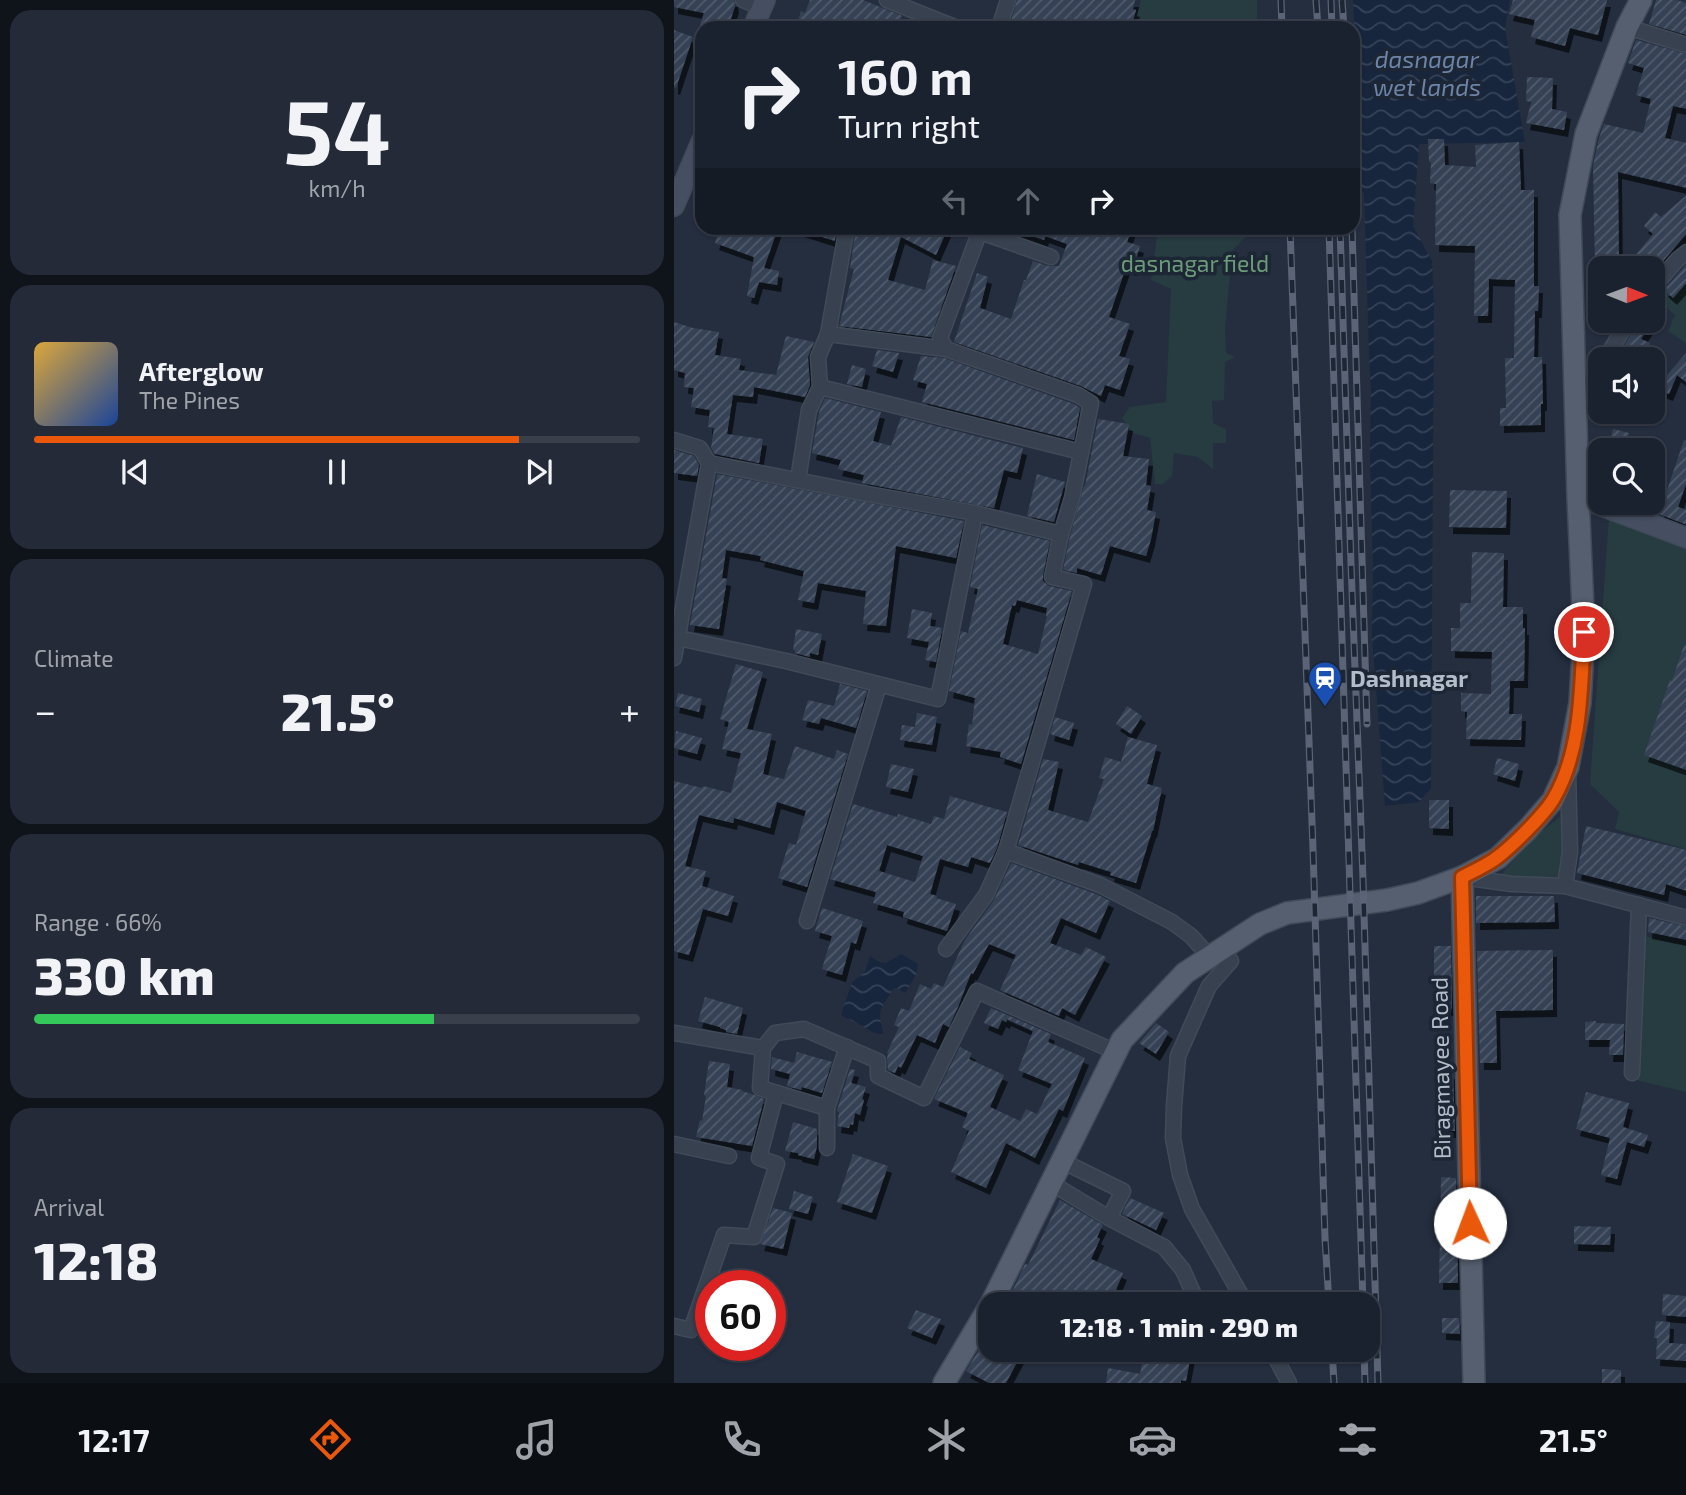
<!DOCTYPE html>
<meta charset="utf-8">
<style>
body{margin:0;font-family:"Exo 2",sans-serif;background:#242a37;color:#f1f3f6;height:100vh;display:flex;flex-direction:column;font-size:26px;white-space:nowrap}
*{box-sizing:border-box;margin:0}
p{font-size:23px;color:#a0a4aa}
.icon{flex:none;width:38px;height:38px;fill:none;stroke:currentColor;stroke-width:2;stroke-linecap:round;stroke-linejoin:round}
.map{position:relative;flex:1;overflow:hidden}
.panel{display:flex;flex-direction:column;gap:10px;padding:10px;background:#0f131a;width:674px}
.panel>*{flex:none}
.hud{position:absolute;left:21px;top:21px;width:665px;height:214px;border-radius:21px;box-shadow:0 2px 5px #0004,0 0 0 2px #393f4b;background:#1b222f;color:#f1f3f6;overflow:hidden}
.needle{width:46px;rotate:91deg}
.buttons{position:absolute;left:914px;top:256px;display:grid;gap:14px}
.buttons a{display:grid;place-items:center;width:77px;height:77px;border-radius:14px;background:#1b222f;box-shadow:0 2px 5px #0004,0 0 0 2px #393f4b;font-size:35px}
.speed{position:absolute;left:21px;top:1270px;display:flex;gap:14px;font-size:35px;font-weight:700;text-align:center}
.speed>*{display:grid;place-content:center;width:91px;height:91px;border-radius:50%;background:#1b222f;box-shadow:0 2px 5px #0004,0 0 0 2px #393f4b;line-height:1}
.speed .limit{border:10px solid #d22;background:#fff;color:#111}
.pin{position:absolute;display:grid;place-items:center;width:60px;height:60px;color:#fff;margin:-30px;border:4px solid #fff;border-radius:50%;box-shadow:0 2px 7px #0007}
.me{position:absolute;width:77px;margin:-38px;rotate:358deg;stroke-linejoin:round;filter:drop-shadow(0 0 5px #0008)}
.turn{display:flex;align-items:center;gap:24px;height:147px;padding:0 28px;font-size:32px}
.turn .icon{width:91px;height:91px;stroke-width:2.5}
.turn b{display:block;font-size:49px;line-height:60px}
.lanes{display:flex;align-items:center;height:66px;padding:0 28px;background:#0003;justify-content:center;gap:35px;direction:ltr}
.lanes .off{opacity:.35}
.big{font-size:52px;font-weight:800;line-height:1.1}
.panel .tile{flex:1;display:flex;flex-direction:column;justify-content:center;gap:10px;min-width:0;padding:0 24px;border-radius:21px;background:#242a37}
.panel .dial{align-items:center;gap:0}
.dial b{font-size:91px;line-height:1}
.song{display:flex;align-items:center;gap:21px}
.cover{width:84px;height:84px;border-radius:10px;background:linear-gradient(135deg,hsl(40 70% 55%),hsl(220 70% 35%))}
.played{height:7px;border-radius:4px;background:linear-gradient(90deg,#ea580c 80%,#393f4b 80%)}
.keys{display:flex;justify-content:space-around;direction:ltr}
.heat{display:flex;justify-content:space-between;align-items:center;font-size:38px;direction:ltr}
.charge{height:10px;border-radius:5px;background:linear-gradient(90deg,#34c759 66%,#393f4b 0)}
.trip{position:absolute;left:304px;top:1292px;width:402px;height:70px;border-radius:21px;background:#1b222f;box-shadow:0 2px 5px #0004,0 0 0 2px #393f4b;font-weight:800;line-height:70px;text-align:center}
.tabs{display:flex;height:112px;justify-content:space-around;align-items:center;background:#0b0e13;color:#a0a4aa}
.tabs .icon{width:49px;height:49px}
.tabs .active{color:#ea580c}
.tabs b{font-size:32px;color:#f1f3f6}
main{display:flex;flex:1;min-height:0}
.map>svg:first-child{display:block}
.park{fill:#263c40}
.water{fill:url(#water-waves)}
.building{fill:url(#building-hatch);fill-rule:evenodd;filter:url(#shadow)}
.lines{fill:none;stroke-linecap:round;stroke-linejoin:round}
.street-casing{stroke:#414a58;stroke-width:17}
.secondary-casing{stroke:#414a58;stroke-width:22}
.primary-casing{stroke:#414a58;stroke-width:24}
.street{stroke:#38414f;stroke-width:14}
.secondary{stroke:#464f62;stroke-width:19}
.primary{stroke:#565f6f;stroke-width:21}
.rail-casing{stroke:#5a6476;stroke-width:7}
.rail{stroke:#1d2634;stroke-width:4.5;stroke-dasharray:13;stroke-linecap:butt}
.route-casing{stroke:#983908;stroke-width:18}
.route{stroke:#ea580c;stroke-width:12}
.labels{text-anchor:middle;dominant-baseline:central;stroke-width:7;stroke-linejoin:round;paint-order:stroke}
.park-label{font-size:23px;fill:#6b9b78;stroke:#1d2634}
.poi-label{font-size:23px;font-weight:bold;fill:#b4bcca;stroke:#1d2634;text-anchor:start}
.street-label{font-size:23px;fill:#b4bcca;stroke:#1d2634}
.water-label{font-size:24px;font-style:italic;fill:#6d84a9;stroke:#1d2634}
</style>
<main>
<section class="panel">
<div class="tile dial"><b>54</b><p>km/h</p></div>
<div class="tile">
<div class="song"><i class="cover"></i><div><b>Afterglow</b><p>The Pines</p></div></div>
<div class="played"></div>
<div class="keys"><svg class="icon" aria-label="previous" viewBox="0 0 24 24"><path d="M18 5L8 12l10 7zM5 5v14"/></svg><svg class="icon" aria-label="pause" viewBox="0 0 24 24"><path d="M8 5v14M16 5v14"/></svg><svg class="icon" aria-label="next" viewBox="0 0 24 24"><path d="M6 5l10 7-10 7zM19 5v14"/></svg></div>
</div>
<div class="tile"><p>Climate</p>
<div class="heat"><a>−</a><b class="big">21.5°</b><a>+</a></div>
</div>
<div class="tile"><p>Range · 66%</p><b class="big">330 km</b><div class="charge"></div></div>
<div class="tile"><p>Arrival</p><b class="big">12:18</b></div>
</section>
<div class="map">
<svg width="1013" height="1383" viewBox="0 0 1013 1383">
<defs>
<pattern id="water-waves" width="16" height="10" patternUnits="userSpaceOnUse" patternTransform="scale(1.75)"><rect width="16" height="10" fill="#17253d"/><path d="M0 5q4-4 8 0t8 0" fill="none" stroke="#364358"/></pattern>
<pattern id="building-hatch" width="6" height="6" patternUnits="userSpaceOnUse" patternTransform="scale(1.75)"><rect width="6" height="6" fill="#364255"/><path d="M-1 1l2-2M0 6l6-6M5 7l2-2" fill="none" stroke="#515b6c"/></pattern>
<filter id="shadow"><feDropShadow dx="4" dy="7" stdDeviation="0" flood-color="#0009"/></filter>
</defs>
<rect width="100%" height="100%" fill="#242e3f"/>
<!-- park -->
<g class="park">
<path d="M467,0H583V28H460Z"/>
<path d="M470,228H576L574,234L558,251L551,329L552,353L561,357L551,362L550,400L538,401L539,423L552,429V443H539V469L524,457L500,453L498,476L489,484H481L476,438L459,433L448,418L456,407L492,402L497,289L477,280L483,236Z"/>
<path d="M1012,264V343L994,331L1001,315L984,299Z"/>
<path d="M935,517L1012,548V849L941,829L945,812L916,784Z"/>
<path d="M893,811L889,852L884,881L825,877L858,839Z"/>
<path d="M970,936L1012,945V1092L962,1080Z"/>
</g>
<!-- water -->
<g class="water">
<path d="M679,0H836L831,28L851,142L745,144L739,226L758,261L760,305L757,788L745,802L711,806L698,636L699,568L696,457L697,391L695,355L690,194L683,184L682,66Z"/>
<path d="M227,954L244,964L242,975L231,993L223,988L219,989C215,998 205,1007 206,1016C206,1022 209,1028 209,1034C198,1034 194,1029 185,1024C179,1021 172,1019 167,1015L178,982L191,972L196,956L205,962L212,963Z"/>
</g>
<!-- building -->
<g class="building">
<path d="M0,0H60L61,6L54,28H34L26,25L30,13L0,7Z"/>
<path d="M136,0H189L228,16L224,28H187L166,19L163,28H122L127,11L131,13Z"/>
<path d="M343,0H461L459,9L462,10L457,28H335Z"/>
<path d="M839,0H933L924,35L896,28L891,46L857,37L861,20L835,14Z"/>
<path d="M982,0H1002L1013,3V35L975,24Z"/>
<path d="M0,30L19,37L2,88L0,87Z"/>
<path d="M962,40L1013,54V109L999,106L991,138L1013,143V188L944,172L945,267H921L919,166L925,138L930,124L969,133L977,99L962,95L970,68L954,63Z"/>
<path d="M853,77L879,78L878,109L893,112L890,130L852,123L857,102L852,101Z"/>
<path d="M754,139H770L771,165L802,167L801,145L845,142L847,190H860V286H865L864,311H861L860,357H868L869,404H867V425L826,426V408H832L831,358H840L841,280L815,279L814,316H800L801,246L761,245L762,184L756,183L757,162H755Z"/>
<path d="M1013,195V233L979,273L978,268H973L960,257L979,234L970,226L981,212L987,217Z"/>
<path d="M46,228H104L90,268L105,271L103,285L85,282L80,298L73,296L80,257L41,243Z"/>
<path d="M126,228H162L161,241L126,230Z"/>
<path d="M182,228H274L262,255L227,237L214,280L251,290L259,260L282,266L257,337L165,326L180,269L176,268Z"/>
<path d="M339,228H458L453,242L466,246L459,269L452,267L435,317L456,324L445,356L456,359L446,390L431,385L427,396L407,386L280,342L303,273L314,277L306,308L337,319L350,280H352L359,261L374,266H385L393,244L371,236L370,240L338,229Z"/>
<path d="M1011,266L1013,267V282L999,298L990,290Z"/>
<path d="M925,289H926V325L913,320Z"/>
<path d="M965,320H980L967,339L976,343L972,359H942L963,325Z"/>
<path d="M0,322L19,328L45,332L41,355L67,359L65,370L102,375L112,336L140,342L134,357L136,385L131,397L80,387L79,397L59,395L53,434L89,439L85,463L41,454L37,448L40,428L34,427L36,410L17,407L20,388L10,387L11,373L0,370Z"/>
<path d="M203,350L225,353L219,372L198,366Z"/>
<path d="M1013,352V383L1003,375L995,394L981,389Z"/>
<path d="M247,356L270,358L400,404L406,408L400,440L248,402L253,384L239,380Z"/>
<path d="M178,365L192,369L188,387L173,384Z"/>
<path d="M151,398L207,412L199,441L217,446L227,417L349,448L343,473L330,470L320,508L188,483L190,475L164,469L167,460L138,453L145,412Z"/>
<path d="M424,419L455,424L449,456L475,459L472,485L477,486L473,510L482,512L477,539L472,556L436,546L427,575L403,568V573L389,570L396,536L410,486H411Z"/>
<path d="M939,429L955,433L950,450H933Z"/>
<path d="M1010,440L1013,441V481L1004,507L1013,510V525L985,514Z"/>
<path d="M0,450L20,456L25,465L23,476L0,473Z"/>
<path d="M43,474L290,521L282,558L222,546L212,626L189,624L192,591L144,583L140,603L124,600L130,571L86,560L87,556L52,550L48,578L53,579L45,629L16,625Z"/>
<path d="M363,474L391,482L380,522L353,516Z"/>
<path d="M776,490L833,491L832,528L775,527Z"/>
<path d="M308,525L376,541L369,575V581L375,586L398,591L347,764L326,757L327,752L292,746L295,724L298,725L301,698L275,691L287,631L294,633L304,589L296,587ZM343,600L373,608L372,616H373L364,654L329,644L338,605L341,606Z"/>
<path d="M798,552L830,553L829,607H849V628H851L850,681H836L835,714H848L847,740L792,739L793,712L787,711V693L817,694L818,652L777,651V628H786V603H797Z"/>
<path d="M238,609L258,613L256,626L268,628L262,662L251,660L255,642L233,638Z"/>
<path d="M122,629L148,634L144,655L136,653V657L121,653V650H119Z"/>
<path d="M1010,645H1013V770L970,755L996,680L998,681Z"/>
<path d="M62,664L89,672L73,729L98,734L89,774L110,779L121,746L160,759L163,750L174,754L133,887L104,878L115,843L122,845L132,811L103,802L96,828L60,818L59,823L25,815L11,866L32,871L28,886L60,896L54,916L29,909L15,955L0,951V781L28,788L29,786L57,793L67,753L48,749L55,722L46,719Z"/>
<path d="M166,684L193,691L182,728L147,718L145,724L128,720L134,700L160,706Z"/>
<path d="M4,693L28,699L25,712L1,706Z"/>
<path d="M453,706L468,716L457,734L442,724Z"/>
<path d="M243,713L263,717L258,745L226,740L228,725L241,727Z"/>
<path d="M381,717L400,723L395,740L376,734Z"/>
<path d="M2,731L28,738L23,754L0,748Z"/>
<path d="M454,737L483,745L473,784L488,788L479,831H478L462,883L436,875L437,872L405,862L404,865L344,845L369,759L385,762L374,810L414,822L430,779L425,778L431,757L447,762Z"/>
<path d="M823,758L845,764L841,781L819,774Z"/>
<path d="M217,764L240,769L234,792L212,787Z"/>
<path d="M276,796L333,812L323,848L316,863L297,857L294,867L266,859L256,894L263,896L262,898L282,904L273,931L229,917L230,912L199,903L202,892L156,879L179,804L223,817L224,814L257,824L260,816L270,819ZM213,845L249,856L241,882L205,871Z"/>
<path d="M755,800H775V829L755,828Z"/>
<path d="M912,826L1013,850V891L992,884L990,895L903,873Z"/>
<path d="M337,863L422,894L436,901L422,933L387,918L376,943L407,955L412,947L432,957L401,1015L388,1008L385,1016L326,990L342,955L315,944L299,974L297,973L284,1007L275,1027L269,1024L261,1043L243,1035L227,1068L224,1066L221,1073L214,1070L213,1058L214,1054L213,1053L225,1027L220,1025L227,1008L235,1011L246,984L257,989L260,983L269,987L291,940L320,900Z"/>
<path d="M802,896H880L881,922L802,923Z"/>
<path d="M148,908L189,921L182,944L177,942L168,975L148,969L158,936L141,931Z"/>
<path d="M975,918L1013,927V940L974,932Z"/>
<path d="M760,946H777L778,1009H760Z"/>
<path d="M879,950V1010L822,1011L823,1063H806L803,951Z"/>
<path d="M31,997L69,1008L63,1034L52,1032V1030L46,1028V1027L24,1021Z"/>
<path d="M317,1008L377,1034L374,1042L411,1058L389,1111L385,1109L361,1158L332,1143L312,1188L277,1172L295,1131L288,1127L294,1113L260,1099L286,1047L298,1053L295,1059L330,1075L316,1107L346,1121L352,1109L363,1114L378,1084L344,1070L359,1031L333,1019L332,1022L328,1020L324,1029L310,1023Z"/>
<path d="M922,1021V1023L950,1024L949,1055H935L936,1040H911V1022Z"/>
<path d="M482,1023L495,1032L482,1054L465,1043Z"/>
<path d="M123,1052L158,1062L148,1093L128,1087L127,1090L113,1086L116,1074L97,1069L98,1057L120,1063Z"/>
<path d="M35,1061L56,1064L53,1087L68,1090V1091L78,1094L90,1099L78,1146L22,1137L26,1120L28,1121L32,1096L30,1095Z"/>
<path d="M176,1069L181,1070L177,1083L192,1087L188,1099L190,1100L186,1115L181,1113L179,1125L176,1124L175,1128L163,1126L165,1112L163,1111V1110Z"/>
<path d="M767,1072H779L781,1131H768Z"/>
<path d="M912,1092L955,1103L949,1127L974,1135L970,1147L953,1142L943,1179L927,1175L936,1138L902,1129Z"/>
<path d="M119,1122L143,1129V1146L140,1159L124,1155V1153L111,1151Z"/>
<path d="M179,1154L214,1166L198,1213L163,1202Z"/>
<path d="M767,1177L782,1178L784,1283H765Z"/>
<path d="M120,1191L139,1197L134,1214L115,1209Z"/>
<path d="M456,1198L490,1213L482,1230L448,1214Z"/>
<path d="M386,1200L429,1225L423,1237L426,1239L417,1259L449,1273L436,1304H356L336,1296L351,1264L354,1265Z"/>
<path d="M99,1208L118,1213L109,1249L86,1244Z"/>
<path d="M900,1226L937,1227L936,1245L900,1244Z"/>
<path d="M989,1294L1013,1296V1317L988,1315Z"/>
<path d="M242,1310L267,1319L258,1338L233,1328Z"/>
<path d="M768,1318H785L786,1334L768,1333Z"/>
<path d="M982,1321L996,1322L995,1343L1013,1344V1361L982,1359L983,1338H980Z"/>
<path d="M317,1330V1349H350L332,1383H315L292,1371Z"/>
<path d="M471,1349H518L512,1381L507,1380V1383H432L434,1368L466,1374Z"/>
<path d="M928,1369L947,1370V1383H928Z"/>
</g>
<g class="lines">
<!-- street casing -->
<g class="street-casing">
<g id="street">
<path d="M69,0L88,8"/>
<path d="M213,0L283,28"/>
<path d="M953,27L1013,45"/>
<path d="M325,28L334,0"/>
<path d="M295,228L377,257"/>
<path d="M978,289L1003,260L1013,252"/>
<path d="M154,334L272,349L404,395L417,403L398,498L387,534"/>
<path d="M272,349L266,338L307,228"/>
<path d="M931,359L955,320"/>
<path d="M146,387L407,452"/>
<path d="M901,403L926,367"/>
<path d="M0,440L26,448L35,463L0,658"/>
<path d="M35,463L183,492L301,513"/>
<path d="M124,480L135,410L146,387L144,357L154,334L171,238L172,228"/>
<path d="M4,638L112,661L264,699L301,513L387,534L378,577L410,584L332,851L426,885L498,922L517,936L536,957"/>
<path d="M894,772L896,852L891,886L1013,918"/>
<path d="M788,877L838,884L891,886"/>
<path d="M133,921L205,685"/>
<path d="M272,949L312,895L332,851"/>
<path d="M557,961L535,986L504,1056L500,1106L499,1138L506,1175L518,1209L572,1304"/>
<path d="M0,1033L89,1048L101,1033L130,1029L204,1061V1076L250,1098L303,991L442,1052"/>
<path d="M89,1048L86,1088L153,1108"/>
<path d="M958,1073L965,905"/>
<path d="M0,1144L55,1156"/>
<path d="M153,1148V1108L173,1047"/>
<path d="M388,1161L449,1191L435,1218"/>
<path d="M377,1183L435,1218L490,1247L509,1270L524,1304"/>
<path d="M0,1326L17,1330L50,1235L80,1237L103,1164L85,1158L102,1093"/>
<path d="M597,1349L615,1383"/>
</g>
</g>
<!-- secondary casing -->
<g class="secondary-casing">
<g id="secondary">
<path d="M79,28L91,0"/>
<path d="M0,206L28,140"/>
<path d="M904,497L1013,538"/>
</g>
</g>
<!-- primary casing -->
<g class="primary-casing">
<g id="primary">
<path d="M788,877L800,1383"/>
<path d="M317,1304L448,1040L511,973L586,924L613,913L713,900L744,893L788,877L824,858L854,829L879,800L894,767L906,703L910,632L904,497L896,215L912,134L953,27L967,0"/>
<path d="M270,1383L317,1304"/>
</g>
</g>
<!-- street -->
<use href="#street" class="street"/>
<!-- secondary -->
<use href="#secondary" class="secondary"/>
<!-- primary -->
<use href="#primary" class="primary"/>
<!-- rail casing -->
<g class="rail-casing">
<g id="rail">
<path d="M607,0L608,28"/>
<path d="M642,0L644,28"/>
<path d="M657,0L658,28"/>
<path d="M668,0L670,28"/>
<path d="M616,228L639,849L651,1238L655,1304"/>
<path d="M655,228L689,1304"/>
<path d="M666,228L677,564L689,879L704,1383"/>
<path d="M678,228L693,724"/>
<path d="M658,1349L660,1383"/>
<path d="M690,1349L691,1383"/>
</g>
</g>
<!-- rail -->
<use href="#rail" class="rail"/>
</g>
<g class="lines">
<!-- route casing -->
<g class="route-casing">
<path id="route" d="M796,1223L788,877C800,871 814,865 825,856C839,845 871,814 880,798C908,750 907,686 910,632"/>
</g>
<!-- route -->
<use href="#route" class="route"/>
</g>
<!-- icons -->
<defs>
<g id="station-pin" transform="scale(1.75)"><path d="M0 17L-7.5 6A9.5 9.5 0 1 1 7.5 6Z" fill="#1a4fb4" stroke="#1d2634"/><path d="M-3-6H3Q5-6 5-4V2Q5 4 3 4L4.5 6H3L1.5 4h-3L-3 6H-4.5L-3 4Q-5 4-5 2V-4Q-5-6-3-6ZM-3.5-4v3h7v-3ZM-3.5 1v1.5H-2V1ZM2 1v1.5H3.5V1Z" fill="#fff"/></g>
</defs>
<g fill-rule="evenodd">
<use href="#station-pin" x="651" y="678"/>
</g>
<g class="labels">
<!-- park labels -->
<g class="park-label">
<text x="521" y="263">dasnagar field</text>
</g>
<!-- poi labels -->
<g class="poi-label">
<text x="676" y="678">Dashnagar</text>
</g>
<!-- street labels -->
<g class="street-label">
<text transform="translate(766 1068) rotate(-91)">Biragmayee Road</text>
</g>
<!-- water labels -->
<g class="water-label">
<text x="753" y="58">dasnagar<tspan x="753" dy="28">wet lands</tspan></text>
</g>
</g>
</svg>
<div class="buttons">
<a><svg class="needle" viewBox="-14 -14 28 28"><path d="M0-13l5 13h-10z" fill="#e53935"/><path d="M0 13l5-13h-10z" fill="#a0a4aa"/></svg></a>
<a><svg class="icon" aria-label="sound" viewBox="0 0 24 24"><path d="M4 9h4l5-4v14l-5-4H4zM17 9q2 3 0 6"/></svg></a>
<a><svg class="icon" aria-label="search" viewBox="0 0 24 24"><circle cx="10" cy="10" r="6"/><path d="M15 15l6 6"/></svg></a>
</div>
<div class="speed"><div class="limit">60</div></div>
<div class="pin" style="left:910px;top:632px;background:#d93025"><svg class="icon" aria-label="arrive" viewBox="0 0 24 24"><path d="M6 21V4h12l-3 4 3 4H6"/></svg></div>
<svg class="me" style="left:796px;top:1223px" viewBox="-20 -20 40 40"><circle r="19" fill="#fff"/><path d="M0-13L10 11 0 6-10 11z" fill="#ea580c"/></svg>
<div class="trip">12:18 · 1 min · 290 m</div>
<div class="hud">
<div class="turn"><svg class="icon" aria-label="right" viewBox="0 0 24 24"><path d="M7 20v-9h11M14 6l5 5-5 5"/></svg><div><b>160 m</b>Turn right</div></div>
<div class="lanes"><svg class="icon off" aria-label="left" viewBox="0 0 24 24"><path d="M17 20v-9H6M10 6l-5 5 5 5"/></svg><svg class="icon off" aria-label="ahead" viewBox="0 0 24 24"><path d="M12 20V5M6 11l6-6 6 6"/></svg><svg class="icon" aria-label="right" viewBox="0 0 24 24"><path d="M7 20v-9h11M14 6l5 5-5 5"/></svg></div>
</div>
</div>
</main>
<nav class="tabs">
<b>12:17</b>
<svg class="icon active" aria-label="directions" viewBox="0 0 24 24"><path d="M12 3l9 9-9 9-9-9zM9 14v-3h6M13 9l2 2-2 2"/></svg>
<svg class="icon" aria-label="music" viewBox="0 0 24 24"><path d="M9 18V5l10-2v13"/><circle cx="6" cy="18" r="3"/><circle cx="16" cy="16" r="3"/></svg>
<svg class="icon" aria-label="phone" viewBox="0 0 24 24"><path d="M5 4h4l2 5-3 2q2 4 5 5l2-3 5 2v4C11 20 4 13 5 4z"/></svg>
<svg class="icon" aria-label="climate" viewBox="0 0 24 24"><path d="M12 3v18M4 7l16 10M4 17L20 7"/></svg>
<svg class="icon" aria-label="car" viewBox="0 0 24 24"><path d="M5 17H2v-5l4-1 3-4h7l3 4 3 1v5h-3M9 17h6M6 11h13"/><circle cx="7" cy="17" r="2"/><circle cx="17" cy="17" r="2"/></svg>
<svg class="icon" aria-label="filters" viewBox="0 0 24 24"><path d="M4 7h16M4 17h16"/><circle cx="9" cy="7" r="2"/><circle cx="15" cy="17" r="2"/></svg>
<b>21.5°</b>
</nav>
